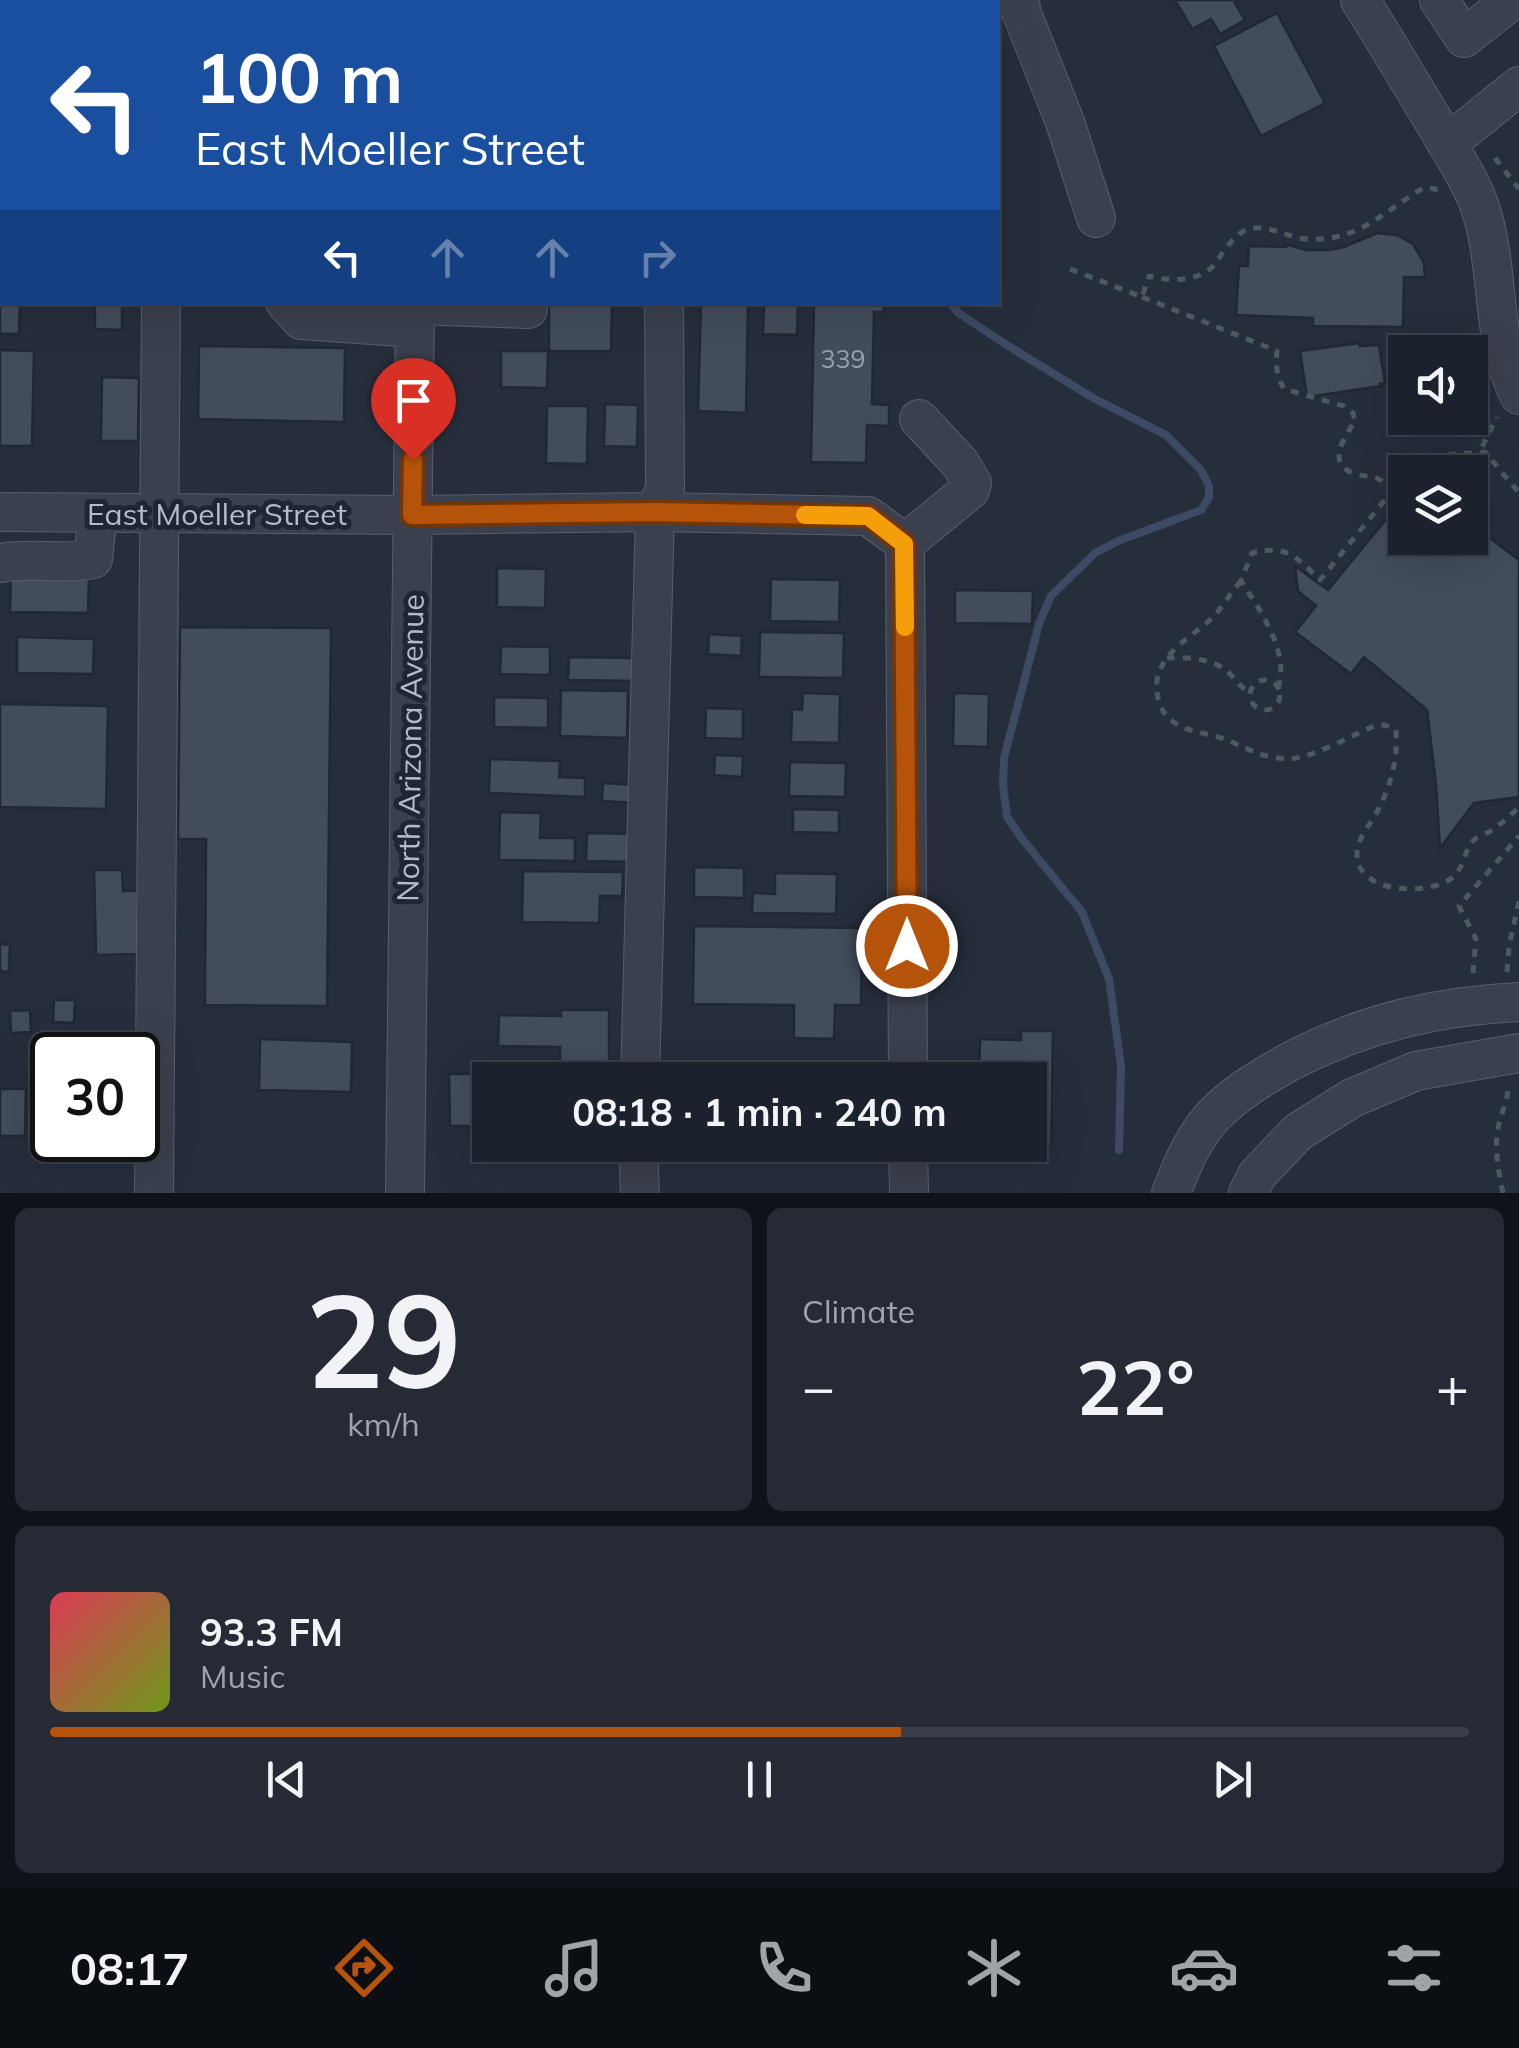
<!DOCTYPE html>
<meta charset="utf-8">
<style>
body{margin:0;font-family:Mulish,sans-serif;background:#252a35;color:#f1f3f6;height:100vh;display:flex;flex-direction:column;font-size:38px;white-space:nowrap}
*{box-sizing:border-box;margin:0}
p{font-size:32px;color:#a0a4aa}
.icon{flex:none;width:55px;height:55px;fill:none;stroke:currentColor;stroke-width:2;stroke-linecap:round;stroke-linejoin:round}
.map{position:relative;height:1193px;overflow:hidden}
.panel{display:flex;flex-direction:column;gap:15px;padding:15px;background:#0f1319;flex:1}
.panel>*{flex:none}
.hud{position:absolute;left:0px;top:0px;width:1000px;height:305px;box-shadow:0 10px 40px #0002,0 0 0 2px #3a3f49;background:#1a4fa0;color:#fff;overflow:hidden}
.tools{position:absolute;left:1388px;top:335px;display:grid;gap:20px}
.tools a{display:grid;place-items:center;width:100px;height:100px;border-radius:0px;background:#1c222d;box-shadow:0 10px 40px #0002,0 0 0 2px #3a3f49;font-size:50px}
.speed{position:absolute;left:30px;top:1032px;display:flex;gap:20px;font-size:50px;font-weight:700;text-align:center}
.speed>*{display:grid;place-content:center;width:130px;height:130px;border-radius:50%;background:#1c222d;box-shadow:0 10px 40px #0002,0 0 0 2px #3a3f49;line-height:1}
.speed .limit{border:5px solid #111;border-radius:15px;background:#fff;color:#111}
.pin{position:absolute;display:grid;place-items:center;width:85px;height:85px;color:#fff;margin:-102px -42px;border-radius:50% 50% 50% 0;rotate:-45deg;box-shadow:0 0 10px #0007}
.pin .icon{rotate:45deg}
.me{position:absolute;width:110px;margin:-55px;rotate:0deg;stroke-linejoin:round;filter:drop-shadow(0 0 8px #0008)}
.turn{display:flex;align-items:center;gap:35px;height:210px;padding:0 30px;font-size:45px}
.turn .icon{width:130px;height:130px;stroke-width:2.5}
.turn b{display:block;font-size:70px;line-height:85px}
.lanes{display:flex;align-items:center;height:95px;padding:0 30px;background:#0003;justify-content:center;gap:50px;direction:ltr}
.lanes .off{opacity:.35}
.big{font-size:75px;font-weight:700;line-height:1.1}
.panel .widget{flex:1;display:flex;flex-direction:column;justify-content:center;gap:15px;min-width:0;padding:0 35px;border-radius:15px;background:#252a35}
.panel .dial{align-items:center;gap:0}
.dial b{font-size:130px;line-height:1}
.song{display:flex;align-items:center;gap:30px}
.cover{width:120px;height:120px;border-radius:15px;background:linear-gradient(135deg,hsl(350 70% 55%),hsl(80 70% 35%))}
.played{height:10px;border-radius:5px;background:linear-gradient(90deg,#b45309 60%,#3a3f49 60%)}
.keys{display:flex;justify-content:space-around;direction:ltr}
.heat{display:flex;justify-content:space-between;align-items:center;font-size:55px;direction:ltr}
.panel .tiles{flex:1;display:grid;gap:15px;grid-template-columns:1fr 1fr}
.widget:last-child{grid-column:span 2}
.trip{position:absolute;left:472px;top:1062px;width:575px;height:100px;border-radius:0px;background:#1c222d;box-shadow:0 10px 40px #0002,0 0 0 2px #3a3f49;font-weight:700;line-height:100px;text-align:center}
.menu{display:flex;height:160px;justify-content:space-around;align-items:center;background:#0b0e12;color:#a0a4aa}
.menu .icon{width:70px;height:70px}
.menu .on{color:#b45309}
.menu b{font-size:45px;color:#f1f3f6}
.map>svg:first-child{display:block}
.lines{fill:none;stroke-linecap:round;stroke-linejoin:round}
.stream{stroke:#3d4a64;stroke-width:8}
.building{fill:#434c5b;stroke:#212734;stroke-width:2.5}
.minor-casing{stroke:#585e6b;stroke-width:40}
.path{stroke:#4a5a5f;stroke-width:5;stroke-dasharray:8 8;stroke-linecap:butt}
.minor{stroke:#3a404d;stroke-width:38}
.route-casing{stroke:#753606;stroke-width:25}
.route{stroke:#b45309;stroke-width:18}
.slow{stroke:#f59e0b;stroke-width:18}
.labels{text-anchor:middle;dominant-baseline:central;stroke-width:10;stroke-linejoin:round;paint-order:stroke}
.number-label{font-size:25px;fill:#999fad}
.street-label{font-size:30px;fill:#b6bbc8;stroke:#1f2532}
</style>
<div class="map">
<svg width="1519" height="1193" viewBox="0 0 1519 1193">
<rect width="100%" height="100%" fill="#262e3c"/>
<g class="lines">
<!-- stream -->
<g class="stream">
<path d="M944,2L945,0"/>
<path d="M950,302L957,312L1005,344L1095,399L1166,435L1201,470L1209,486V498L1201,510L1118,541L1095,553L1051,596L1039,624L1004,758L1003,785L1007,817L1023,840L1082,912L1109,979L1121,1066L1119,1150"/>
</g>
</g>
<!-- building -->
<g class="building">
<rect x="7" y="0" width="121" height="2"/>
<path d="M1175,0H1240L1235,3L1245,20L1220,34L1211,19L1192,29Z"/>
<rect x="0" y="3" width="2" height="85"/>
<path d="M1277,13L1325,103L1261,136L1214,46Z"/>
<path d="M1377,233L1397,235L1413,244L1424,263L1425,277H1404L1403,327L1313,326V318L1236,315L1239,266H1248L1249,246L1286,247L1285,244L1306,250H1329L1344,247Z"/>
<path d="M0,295H2V302H20L19,334H0Z"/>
<path d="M95,302H122V330L95,329Z"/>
<path d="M549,302H612L611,351H549Z"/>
<path d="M701,302H748L746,413L698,411Z"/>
<path d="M764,302H798L797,335L763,334Z"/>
<path d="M814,302H884V312H874L872,404L889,405V426L867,425L866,463L811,462Z"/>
<path d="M1359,343L1360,346L1379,345L1385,383L1380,384L1381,386L1307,397L1300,351Z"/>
<path d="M199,346L345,348L344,422L198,419Z"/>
<path d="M0,350L34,351L32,446H0Z"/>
<path d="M501,351H548L547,388L501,387Z"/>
<path d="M102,377L139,378L138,441H101Z"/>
<path d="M605,404L638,405L637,447L604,446Z"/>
<path d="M547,406H588L587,464L546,463Z"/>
<path d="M1405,496V538H1470V523L1519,560V797L1474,803L1440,848L1436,784L1427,710L1364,657L1351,674L1295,632L1316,606L1298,591L1295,566L1328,590Z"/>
<path d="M497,568L546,569L545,608L497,607Z"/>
<path d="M11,573L89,575L88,613L10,612Z"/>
<path d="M771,579L840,580L839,622L770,621Z"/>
<path d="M955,590L1033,591L1032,624L955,623Z"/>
<path d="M180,627L331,628L327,1006L205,1005L206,839H178Z"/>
<path d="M760,632L844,633L843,678L759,677Z"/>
<path d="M709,634L742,636L741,656L708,654Z"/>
<path d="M17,637L94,639L93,674L17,673Z"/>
<path d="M501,646L550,647V675L500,674Z"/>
<path d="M569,657L639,658V681L568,680Z"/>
<path d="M561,690L628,691L627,738L560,736Z"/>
<path d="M803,693L840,694L839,743L791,742L792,709L802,710Z"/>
<path d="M954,693L989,694L988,747L953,746Z"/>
<path d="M494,697L548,698V728L494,727Z"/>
<path d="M0,704L108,706L106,809L0,807Z"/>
<path d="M706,708L743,709V739L705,738Z"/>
<path d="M715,755L743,756L742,777L714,775Z"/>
<path d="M490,759L560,761L559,777L585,778V797L489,793Z"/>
<path d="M790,762L846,763L845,797L789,796Z"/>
<path d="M603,783L637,785L636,803L602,801Z"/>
<path d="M793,809L839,810V833L793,832Z"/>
<path d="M500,812L541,813L540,838H575V861L499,860Z"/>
<path d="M587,833L639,834V862L586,861Z"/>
<path d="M694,867L744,868V898L694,897Z"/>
<path d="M94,870H122L123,891H137L139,954L96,955Z"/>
<path d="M523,871L623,872L622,896H600L599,923L522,922Z"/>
<path d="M775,873L837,874L836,914L752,913L753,893L775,894Z"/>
<path d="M694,926L862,928L861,1005H835L834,1039L794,1038V1005L693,1004Z"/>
<path d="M0,944L10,945L9,972L0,971Z"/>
<path d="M54,1000H75L74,1023L53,1022Z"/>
<path d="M30,1010L31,1032L11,1033L10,1011Z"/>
<path d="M561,1010H609V1080H560V1047L498,1046L499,1015L561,1016Z"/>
<path d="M1021,1031H1053L1051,1146L989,1145H1030V1080H979L980,1039L1021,1040Z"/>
<path d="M260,1039L352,1042L351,1092L259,1090Z"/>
<path d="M546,1073L547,1080H490V1126H450L449,1074Z"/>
<path d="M0,1089H26L25,1136H0Z"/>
<path d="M56,1140H84V1156L56,1157Z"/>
</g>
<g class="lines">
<!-- minor casing -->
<g class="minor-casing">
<g id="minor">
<path d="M1020,0L1021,11L1065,122L1096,218"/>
<path d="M1360,0C1386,41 1411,84 1436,125C1451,151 1470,179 1480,207C1501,271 1489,332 1519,395"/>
<path d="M1439,0L1464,38L1512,0"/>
<path d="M163,2V0"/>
<path d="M418,2V0"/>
<path d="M1447,144L1519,86"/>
<path d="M0,245L2,243"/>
<path d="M285,302L301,320L414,328"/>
<path d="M415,305L528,309"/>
<path d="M0,512L412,515L655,512L868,516L905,543"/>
<path d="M905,543L908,1080"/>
<path d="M905,543L970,490L972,483L960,463L919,419"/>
<path d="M0,563C31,557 63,565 93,559L98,513"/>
<path d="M640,1080L655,512L665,489L664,302"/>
<path d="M638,1145L640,1193"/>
<path d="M908,1145L909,1193"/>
<path d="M154,1193L161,302"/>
<path d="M405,1193L415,302"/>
<path d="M1171,1193C1182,1165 1194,1135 1216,1113C1237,1092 1264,1076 1291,1061C1364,1023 1437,1006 1519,1002"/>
<path d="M1248,1193L1257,1175L1298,1132L1352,1098L1416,1071L1519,1053"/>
</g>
</g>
<!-- path -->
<g class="path">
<path d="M1495,158L1519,189"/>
<path d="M1070,269L1142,297L1149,276C1169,281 1193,282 1210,269C1215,265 1220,256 1224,251C1231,242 1236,234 1246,230C1266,222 1287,238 1307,239C1360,242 1383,211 1425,187L1439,190"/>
<path d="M1142,297L1277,351C1275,366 1277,376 1284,389L1344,406L1353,413L1355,421C1344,438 1325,465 1356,474C1374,479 1378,474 1392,490"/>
<path d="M1407,472L1420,457L1485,452L1519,493"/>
<path d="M1463,472L1479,453L1497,417"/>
<path d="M1241,581C1230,593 1223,607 1212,618C1192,637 1163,650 1157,680C1156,688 1157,694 1159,702C1170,734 1203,730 1230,741C1252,751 1270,761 1296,758C1317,755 1353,735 1374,726L1385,725L1396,730C1398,759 1391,786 1377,812C1370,825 1358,837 1357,853C1355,894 1428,896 1452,878C1465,868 1464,848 1475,839C1479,836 1485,834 1489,832C1500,825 1510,816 1519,807"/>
<path d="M1167,658C1188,657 1217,658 1232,676C1239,684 1240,687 1251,692"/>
<circle cx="1265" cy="695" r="15"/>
<path d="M1278,688C1290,652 1260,610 1241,581L1252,553C1287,544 1296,557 1320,580L1405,475"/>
<path d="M1507,972L1509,946L1519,901"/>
<path d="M1473,973L1476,939L1459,906L1519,836"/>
<path d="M1503,1193C1499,1174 1495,1154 1497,1134C1499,1117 1508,1103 1508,1086"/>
</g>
<!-- minor -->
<use href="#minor" class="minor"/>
</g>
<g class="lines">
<!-- route casing -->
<g class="route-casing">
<path id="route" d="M413,460L412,515L655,512L868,516L904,544L907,946"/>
</g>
<!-- route -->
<use href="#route" class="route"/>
<!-- slow -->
<path class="slow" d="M805,515L868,516L904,544L905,627"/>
</g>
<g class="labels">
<!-- number labels -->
<g class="number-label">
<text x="843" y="358">339</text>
</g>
<!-- street labels -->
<g class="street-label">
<text x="217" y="514">East Moeller Street</text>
<text transform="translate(410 748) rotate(-89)">North Arizona Avenue</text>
</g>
</g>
</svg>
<div class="tools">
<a><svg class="icon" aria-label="sound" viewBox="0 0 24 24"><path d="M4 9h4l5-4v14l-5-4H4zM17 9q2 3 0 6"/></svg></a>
<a><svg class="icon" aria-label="layers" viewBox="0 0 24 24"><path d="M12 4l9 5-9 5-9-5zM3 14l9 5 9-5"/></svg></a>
</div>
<div class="speed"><div class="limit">30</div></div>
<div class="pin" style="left:413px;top:460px;background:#d93025"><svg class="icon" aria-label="arrive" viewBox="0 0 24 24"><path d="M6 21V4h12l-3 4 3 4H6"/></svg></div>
<svg class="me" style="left:907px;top:946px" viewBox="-20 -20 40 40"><circle r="17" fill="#b45309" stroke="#fff" stroke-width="3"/><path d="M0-11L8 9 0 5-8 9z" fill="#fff"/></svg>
<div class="trip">08:18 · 1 min · 240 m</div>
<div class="hud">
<div class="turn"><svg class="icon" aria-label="left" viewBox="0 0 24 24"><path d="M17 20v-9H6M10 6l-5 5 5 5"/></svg><div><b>100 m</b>East Moeller Street</div></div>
<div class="lanes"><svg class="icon" aria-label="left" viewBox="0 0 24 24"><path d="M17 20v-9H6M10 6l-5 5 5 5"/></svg><svg class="icon off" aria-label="ahead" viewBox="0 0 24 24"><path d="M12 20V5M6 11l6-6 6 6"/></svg><svg class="icon off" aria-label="ahead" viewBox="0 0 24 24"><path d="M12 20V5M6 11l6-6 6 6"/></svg><svg class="icon off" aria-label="right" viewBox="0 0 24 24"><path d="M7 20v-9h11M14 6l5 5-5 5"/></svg></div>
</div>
</div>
<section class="panel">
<div class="tiles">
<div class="widget dial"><b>29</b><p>km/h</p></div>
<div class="widget"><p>Climate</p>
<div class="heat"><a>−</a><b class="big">22°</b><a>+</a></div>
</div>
<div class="widget">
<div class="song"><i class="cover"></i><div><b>93.3 FM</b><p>Music</p></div></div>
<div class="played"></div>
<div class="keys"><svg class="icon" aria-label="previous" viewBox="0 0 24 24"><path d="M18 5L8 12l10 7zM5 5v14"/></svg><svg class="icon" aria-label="pause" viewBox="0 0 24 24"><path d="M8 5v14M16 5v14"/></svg><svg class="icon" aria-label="next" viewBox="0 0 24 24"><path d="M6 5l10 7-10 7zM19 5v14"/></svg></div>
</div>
</div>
</section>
<nav class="menu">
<b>08:17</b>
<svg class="icon on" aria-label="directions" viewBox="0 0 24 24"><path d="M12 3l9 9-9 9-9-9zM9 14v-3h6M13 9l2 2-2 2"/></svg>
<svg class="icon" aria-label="music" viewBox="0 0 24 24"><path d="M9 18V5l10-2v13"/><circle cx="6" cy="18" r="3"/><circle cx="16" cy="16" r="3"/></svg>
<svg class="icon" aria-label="phone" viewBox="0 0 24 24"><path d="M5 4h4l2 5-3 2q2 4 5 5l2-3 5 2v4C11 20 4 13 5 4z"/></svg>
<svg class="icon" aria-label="climate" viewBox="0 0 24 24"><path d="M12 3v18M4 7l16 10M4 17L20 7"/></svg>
<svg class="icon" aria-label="car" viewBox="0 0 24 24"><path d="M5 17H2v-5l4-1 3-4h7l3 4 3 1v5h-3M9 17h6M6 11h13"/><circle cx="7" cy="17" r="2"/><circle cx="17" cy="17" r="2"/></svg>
<svg class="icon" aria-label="filters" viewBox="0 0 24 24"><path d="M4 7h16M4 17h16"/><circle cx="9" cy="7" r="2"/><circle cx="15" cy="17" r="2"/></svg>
</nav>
